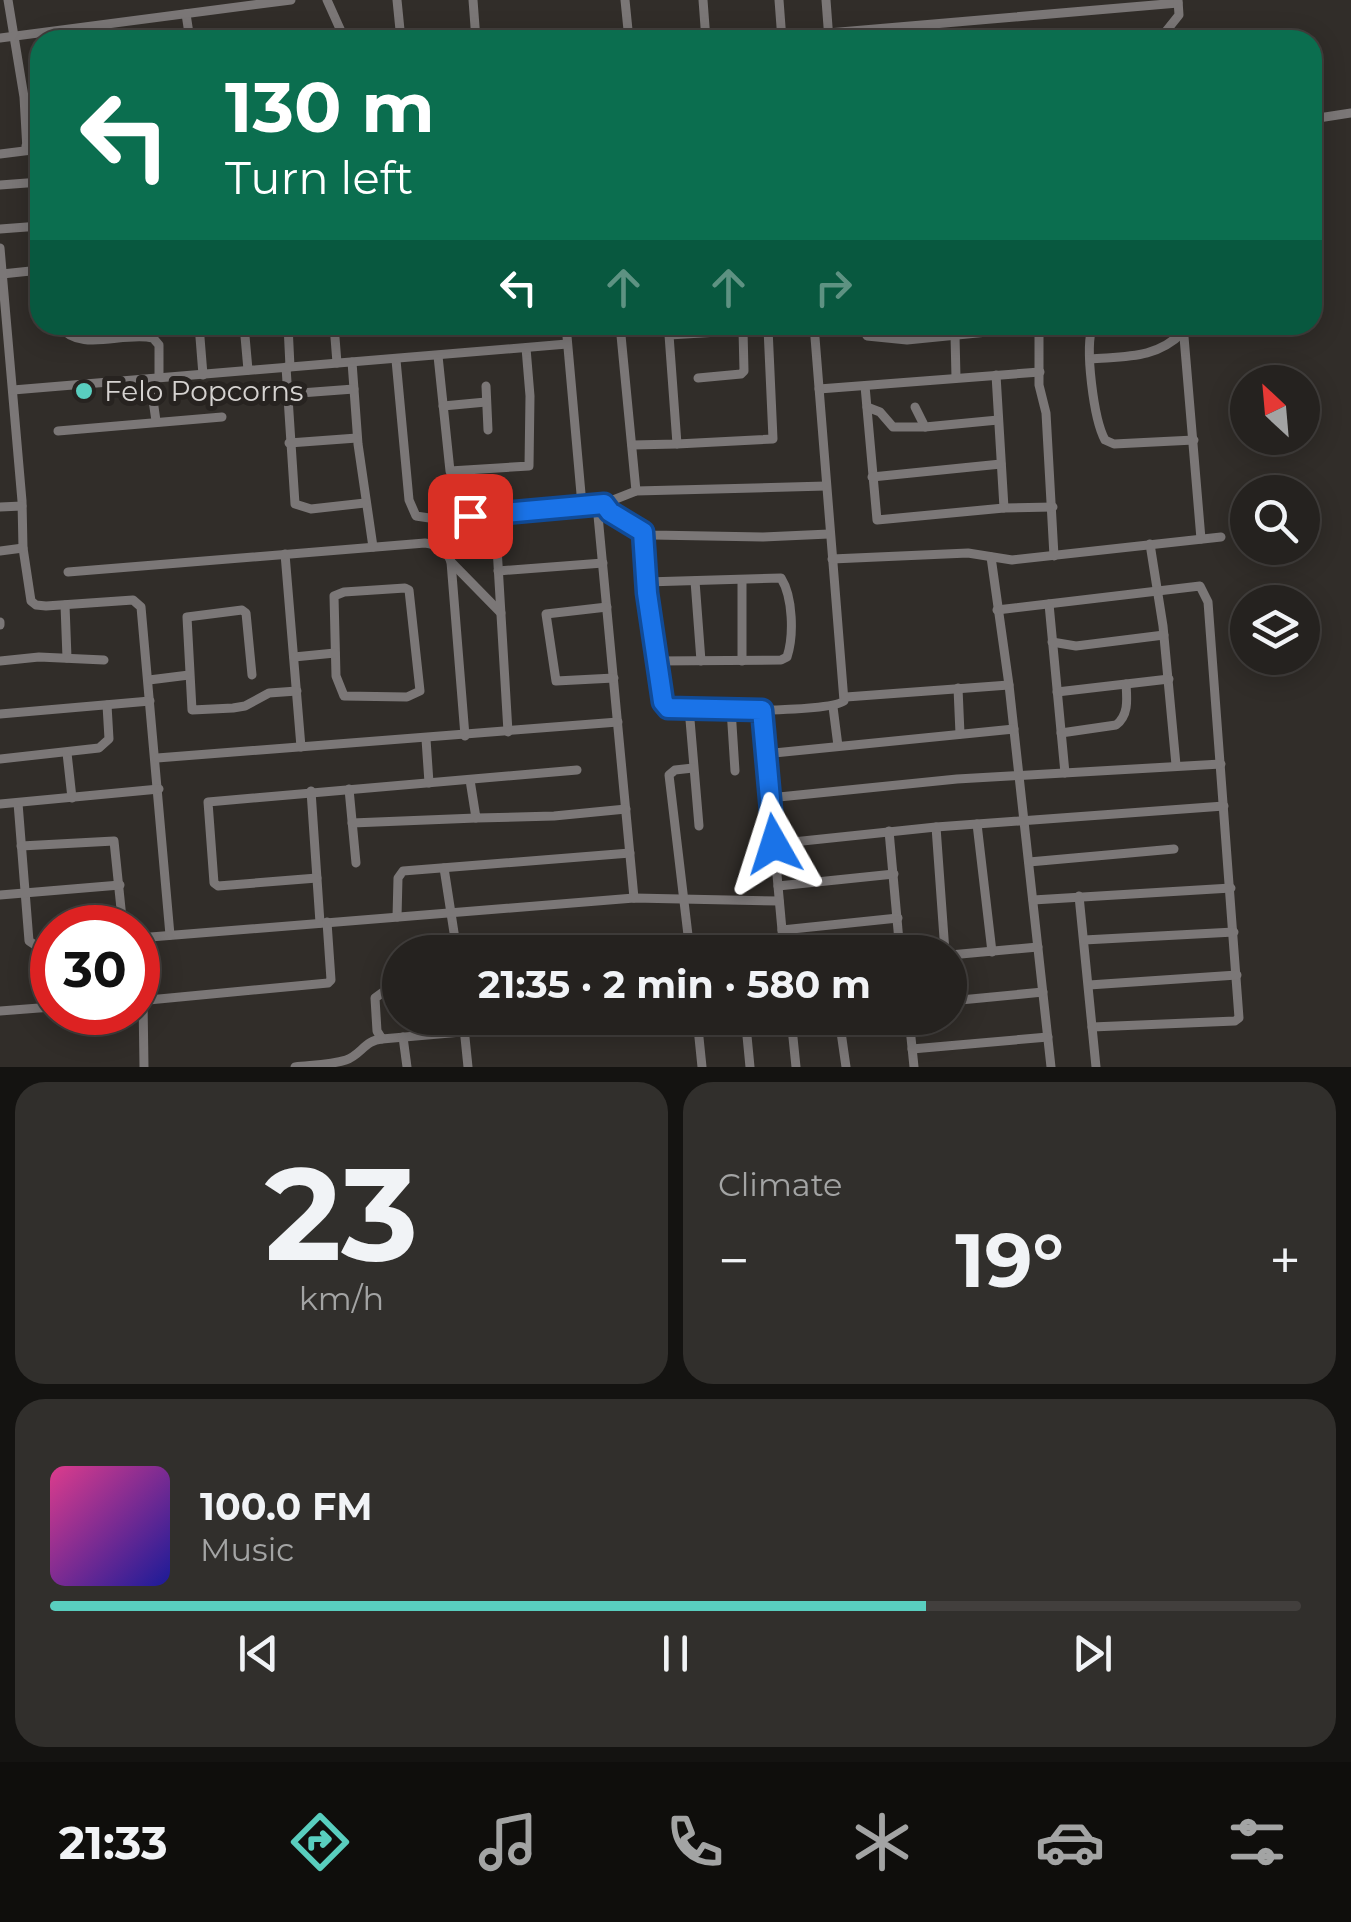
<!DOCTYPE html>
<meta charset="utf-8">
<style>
body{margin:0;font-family:Montserrat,sans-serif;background:#312f2c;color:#f1f3f6;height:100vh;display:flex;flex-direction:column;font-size:38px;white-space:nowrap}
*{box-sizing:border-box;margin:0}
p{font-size:32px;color:#a3a4a4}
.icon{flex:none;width:55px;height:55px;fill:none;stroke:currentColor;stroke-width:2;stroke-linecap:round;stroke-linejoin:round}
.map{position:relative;height:1067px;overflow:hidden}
.details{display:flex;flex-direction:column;gap:15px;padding:15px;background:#141311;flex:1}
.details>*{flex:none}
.hud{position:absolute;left:30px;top:30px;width:1292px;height:305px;border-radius:30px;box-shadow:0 5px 25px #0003,0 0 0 2px #423f3d;background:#0b6e4f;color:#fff;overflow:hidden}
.needle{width:65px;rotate:334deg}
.controls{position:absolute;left:1230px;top:365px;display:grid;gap:20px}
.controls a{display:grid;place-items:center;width:90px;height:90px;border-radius:50%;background:#25221f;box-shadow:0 5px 25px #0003,0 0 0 2px #423f3d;font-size:50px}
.speed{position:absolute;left:30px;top:905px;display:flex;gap:20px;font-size:50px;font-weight:700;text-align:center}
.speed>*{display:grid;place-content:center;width:130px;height:130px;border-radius:50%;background:#25221f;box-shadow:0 5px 25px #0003,0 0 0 2px #423f3d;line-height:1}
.speed .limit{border:15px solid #d22;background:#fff;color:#111}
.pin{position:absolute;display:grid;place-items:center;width:85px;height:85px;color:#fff;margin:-42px;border-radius:20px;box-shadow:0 5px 15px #0006}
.me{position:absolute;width:110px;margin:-55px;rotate:354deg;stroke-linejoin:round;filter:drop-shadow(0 0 8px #0008)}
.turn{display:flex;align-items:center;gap:35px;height:210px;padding:0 30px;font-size:45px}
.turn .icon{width:130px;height:130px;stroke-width:2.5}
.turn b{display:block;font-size:70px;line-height:85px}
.lanes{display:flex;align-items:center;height:95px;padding:0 30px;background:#0003;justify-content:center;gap:50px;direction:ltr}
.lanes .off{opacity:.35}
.big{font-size:75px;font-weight:700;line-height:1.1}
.details .tile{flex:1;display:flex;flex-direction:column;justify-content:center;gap:15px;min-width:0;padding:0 35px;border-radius:30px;background:#312f2c}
.details .dial{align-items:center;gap:0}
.dial b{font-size:130px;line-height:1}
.song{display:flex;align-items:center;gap:30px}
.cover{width:120px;height:120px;border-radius:15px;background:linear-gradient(135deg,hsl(330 70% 55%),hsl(240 70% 35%))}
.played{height:10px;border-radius:5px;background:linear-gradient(90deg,#59cebf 70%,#423f3d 70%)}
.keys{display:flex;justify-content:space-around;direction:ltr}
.heat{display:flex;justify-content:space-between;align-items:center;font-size:55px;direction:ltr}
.details .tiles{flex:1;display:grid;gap:15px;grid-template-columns:1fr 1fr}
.tile:last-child{grid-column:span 2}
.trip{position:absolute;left:382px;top:935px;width:585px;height:100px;border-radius:50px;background:#25221f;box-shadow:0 5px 25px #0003,0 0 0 2px #423f3d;font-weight:700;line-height:100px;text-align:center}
.dock{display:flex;height:160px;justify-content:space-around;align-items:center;background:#0f0e0c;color:#a3a4a4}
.dock .icon{width:70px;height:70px}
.dock .current{color:#59cebf}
.dock b{font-size:45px;color:#f1f3f6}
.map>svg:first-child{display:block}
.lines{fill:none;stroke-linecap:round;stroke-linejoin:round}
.minor{stroke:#7b7777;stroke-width:9}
.route-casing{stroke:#114b97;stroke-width:25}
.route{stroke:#1a73e8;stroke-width:18}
.poi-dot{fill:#59cebf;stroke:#272320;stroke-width:4}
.labels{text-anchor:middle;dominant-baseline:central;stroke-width:10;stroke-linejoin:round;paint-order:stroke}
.poi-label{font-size:28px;fill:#d5d2d0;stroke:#272320;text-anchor:start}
</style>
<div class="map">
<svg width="1351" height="1067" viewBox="0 0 1351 1067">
<rect width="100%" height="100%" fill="#312d29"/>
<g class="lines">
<!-- minor -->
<g class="minor">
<path d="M8,0L24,97L27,150"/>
<path d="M327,0L345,40"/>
<path d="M397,0L401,40"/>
<path d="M473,0L476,40"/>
<path d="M625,0L629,40"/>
<path d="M703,0L706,40"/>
<path d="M779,0L782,40"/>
<path d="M826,0L829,40"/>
<path d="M186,14L190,40"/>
<path d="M828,33L1178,3"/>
<path d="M0,38L291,0"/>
<path d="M1159,40L1179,15L1178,0"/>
<path d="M1312,119L1351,113"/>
<path d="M26,146L40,128"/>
<path d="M0,154L40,149"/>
<path d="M0,185L40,182"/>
<path d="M0,229L40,226"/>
<path d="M0,248L22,501L23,548L31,601L36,605L46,606L133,600L141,607L170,935"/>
<path d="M2,274L40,270"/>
<path d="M59,325C80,354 122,331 153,338L159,345V378"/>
<path d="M199,325L203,375"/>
<path d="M244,325L248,370"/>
<path d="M288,325L290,367"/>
<path d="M334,325L337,363"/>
<path d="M566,325L582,505"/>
<path d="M620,325L636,491"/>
<path d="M862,325L867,336L907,340L1039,327"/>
<path d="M1039,325V385L1046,413L1054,556"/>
<path d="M1093,325C1084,347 1094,420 1105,440L1114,444L1194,440"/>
<path d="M1183,325L1201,539"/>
<path d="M955,335L956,378"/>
<path d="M438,356L450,471L529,466L530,396L526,348"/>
<path d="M1090,359C1126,356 1156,359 1183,332"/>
<path d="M396,360L409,500L416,516L436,519L603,504L636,491L826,486"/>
<path d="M352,362L358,444L373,547"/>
<path d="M286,367L295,504L311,509L365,503"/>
<path d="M996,375L1004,508L1053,507"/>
<path d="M698,378L741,374L744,371L743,330"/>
<path d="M150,379L156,421"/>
<path d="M486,386L488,430"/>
<path d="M865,386L877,520L1004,508"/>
<path d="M819,389L1040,372"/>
<path d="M13,390L567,344"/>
<path d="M287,394L354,389"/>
<path d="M443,406L486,402"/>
<path d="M867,407L880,412L893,427H925"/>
<path d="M915,407L925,427L998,420"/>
<path d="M58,431L222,417"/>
<path d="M289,443L357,438"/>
<path d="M677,444L773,439L768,328"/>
<path d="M632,445L677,444L669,335L768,329"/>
<path d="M872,477L1001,464"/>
<path d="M603,504L610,512L630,525L652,535L763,537L829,534"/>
<path d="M597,505L634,898"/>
<path d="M0,507L22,506"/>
<path d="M495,514L508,732"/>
<path d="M643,533L647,593L665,706C689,712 828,713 844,701L814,325"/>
<path d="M1150,544L1163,626L1176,765"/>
<path d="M0,551L23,548"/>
<path d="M285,554L301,747"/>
<path d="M991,557L1009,685L1051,1067"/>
<path d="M832,559L968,553L1012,560L1221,537"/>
<path d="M451,562L501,613"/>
<path d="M498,571L603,563"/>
<path d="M68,572L425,543C438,545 446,549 451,562L465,736"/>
<path d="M742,580V661"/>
<path d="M695,581L701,661"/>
<path d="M646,582L781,578C793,597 794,636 787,657L781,660L656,661"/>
<path d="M405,588L409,590L420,691L407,697L344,696L336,676L334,596L344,592Z"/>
<path d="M1049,604L1065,773"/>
<path d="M65,605L67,658"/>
<path d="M607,607L546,614L556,681L614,678"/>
<path d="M997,610L1200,586L1208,602L1239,1018L1235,1021L1092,1027"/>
<path d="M0,622V625"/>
<path d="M1052,642L1076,646L1164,635"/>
<path d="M294,657L335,653"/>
<path d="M0,661L39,657L104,660"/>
<path d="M252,675L246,613L242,610L187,617L192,710L233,708L245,706L269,693L297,691"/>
<path d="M149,680L189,675"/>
<path d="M958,688L960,734"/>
<path d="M1057,692L1169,679"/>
<path d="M846,697L1009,685"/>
<path d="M833,707L838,746"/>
<path d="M689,708L699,826"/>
<path d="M731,709L735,771"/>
<path d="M762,710L784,952"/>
<path d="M0,714L150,701"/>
<path d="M1061,733L1116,725C1129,715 1127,699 1126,684"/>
<path d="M426,739L429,783"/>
<path d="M67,753L72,798"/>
<path d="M764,754L1014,729"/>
<path d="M157,758L618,722"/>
<path d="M0,759L99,748L109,739L107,705"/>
<path d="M470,780L476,818L554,816L626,809"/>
<path d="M349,789L356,863"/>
<path d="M311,791L320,923"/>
<path d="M769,798L957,779L1221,764"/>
<path d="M18,803L29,941L35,945H52"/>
<path d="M0,804L159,789"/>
<path d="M352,823L476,818"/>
<path d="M977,824L992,952"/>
<path d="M936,827L945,952"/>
<path d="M889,831L900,952"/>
<path d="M774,844L936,827L1224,806"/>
<path d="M21,846L114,841L123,928"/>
<path d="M1029,862L1174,849"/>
<path d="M444,868L457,952"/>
<path d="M317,878L218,886L214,883L208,802L577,770"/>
<path d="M778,886L894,874"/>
<path d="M0,895L120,885"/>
<path d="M1079,896L1096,1067"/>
<path d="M1033,900L1231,888"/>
<path d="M397,917L398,878L403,871L630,853"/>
<path d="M782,930L898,918"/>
<path d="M138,938L634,898L779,901"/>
<path d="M1084,940L1234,932"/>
<path d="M689,943L783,941"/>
<path d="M690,952L669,775L675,770L693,768"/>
<path d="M950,955L1038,947"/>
<path d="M1089,985L1237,975"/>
<path d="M400,986L386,990L375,998L377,1031L382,1039L619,1018"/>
<path d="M143,1000L144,1067"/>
<path d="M138,1001L328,983L331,980L327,922"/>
<path d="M950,1001L1043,992"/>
<path d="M0,1011L52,1007"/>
<path d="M463,1018L468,1067"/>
<path d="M697,1018L702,1067"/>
<path d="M791,1018L796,1067"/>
<path d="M839,1018L846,1067"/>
<path d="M909,1018L914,1067"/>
<path d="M747,1036L750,1067"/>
<path d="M403,1037L407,1067"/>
<path d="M912,1049L1048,1037"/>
<path d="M295,1067C312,1065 330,1065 346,1060C361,1055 365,1040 382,1039"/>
</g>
</g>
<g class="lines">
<!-- route casing -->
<g class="route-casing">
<path id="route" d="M470,516L604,504L610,512L643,532L647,593L663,702L668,708L762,710L774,844"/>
</g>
<!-- route -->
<use href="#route" class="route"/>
</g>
<!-- markers -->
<circle class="poi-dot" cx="84" cy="391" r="10"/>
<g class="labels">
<!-- poi labels -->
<g class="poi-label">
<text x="104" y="391">Felo Popcorns</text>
</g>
</g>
</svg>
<div class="controls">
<a><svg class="needle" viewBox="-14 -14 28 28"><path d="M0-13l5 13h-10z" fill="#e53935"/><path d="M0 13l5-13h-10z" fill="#a3a4a4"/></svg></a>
<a><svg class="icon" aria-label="search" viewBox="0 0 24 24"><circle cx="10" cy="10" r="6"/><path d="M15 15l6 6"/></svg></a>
<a><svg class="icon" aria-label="layers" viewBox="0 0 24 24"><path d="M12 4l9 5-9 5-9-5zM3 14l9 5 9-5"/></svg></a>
</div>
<div class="speed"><div class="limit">30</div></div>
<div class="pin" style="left:470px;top:516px;background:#d93025"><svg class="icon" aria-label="arrive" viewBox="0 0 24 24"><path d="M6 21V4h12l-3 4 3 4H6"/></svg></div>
<svg class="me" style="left:774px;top:844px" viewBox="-20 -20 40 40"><path d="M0-17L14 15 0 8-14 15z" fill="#1a73e8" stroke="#fff" stroke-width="4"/></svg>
<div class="trip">21:35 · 2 min · 580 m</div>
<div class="hud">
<div class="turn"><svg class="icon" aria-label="left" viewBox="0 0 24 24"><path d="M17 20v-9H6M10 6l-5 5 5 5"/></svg><div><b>130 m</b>Turn left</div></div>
<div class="lanes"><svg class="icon" aria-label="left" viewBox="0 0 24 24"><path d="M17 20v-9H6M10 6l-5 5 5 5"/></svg><svg class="icon off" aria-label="ahead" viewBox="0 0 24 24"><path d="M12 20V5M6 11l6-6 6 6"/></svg><svg class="icon off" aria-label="ahead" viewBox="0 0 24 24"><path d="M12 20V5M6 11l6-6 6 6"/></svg><svg class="icon off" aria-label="right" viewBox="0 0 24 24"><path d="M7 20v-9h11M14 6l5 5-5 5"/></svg></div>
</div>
</div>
<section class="details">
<div class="tiles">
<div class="tile dial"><b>23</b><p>km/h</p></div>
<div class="tile"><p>Climate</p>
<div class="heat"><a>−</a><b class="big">19°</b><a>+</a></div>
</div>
<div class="tile">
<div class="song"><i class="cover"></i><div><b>100.0 FM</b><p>Music</p></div></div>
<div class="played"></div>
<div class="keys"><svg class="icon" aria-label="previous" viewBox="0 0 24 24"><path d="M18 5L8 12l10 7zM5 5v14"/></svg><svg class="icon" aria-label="pause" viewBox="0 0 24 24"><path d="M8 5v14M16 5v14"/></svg><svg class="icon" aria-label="next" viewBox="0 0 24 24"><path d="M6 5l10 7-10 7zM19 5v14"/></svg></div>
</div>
</div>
</section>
<nav class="dock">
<b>21:33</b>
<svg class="icon current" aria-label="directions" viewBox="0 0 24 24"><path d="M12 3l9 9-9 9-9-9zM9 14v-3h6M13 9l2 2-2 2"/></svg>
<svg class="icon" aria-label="music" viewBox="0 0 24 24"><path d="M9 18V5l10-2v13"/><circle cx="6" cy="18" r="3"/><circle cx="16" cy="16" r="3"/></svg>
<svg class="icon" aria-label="phone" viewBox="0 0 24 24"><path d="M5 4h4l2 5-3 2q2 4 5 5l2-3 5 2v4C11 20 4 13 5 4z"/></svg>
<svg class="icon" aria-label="climate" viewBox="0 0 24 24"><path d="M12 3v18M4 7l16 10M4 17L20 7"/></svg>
<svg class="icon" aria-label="car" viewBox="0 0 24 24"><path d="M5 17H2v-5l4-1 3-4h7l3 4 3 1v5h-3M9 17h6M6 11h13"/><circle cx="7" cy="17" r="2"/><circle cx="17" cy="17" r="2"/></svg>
<svg class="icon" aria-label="filters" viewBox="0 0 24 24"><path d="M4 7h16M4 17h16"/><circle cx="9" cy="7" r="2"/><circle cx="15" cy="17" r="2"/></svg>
</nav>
